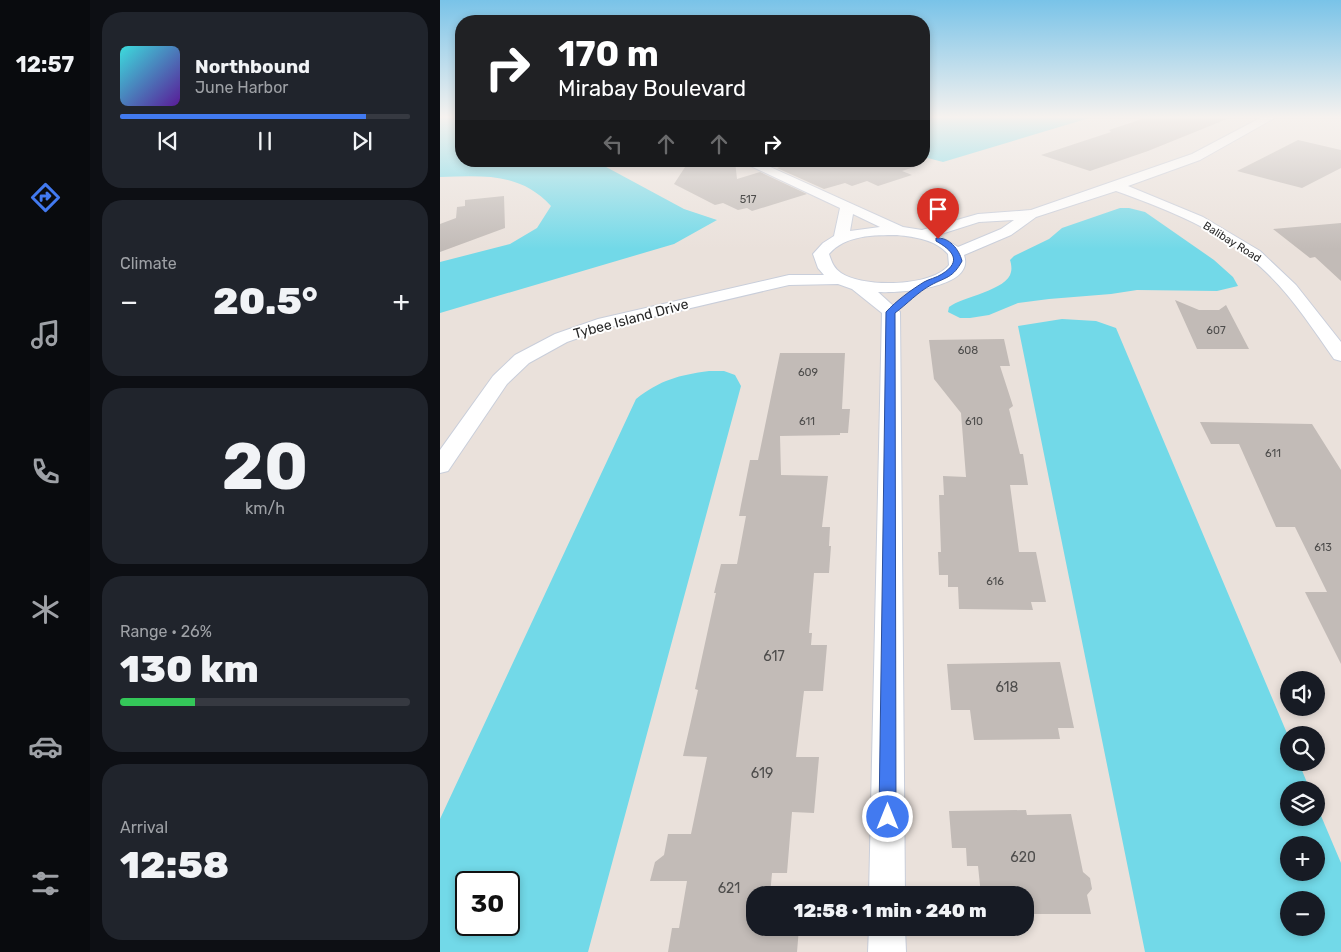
<!DOCTYPE html>
<meta charset="utf-8">
<style>
body{margin:0;font-family:Rubik,sans-serif;background:#20242c;color:#f1f3f6;height:100vh;display:flex;flex-direction:column;font-size:19px;white-space:nowrap}
*{box-sizing:border-box;margin:0}
p{font-size:16px;color:#9ea1a6}
.icon{flex:none;width:28px;height:28px;fill:none;stroke:currentColor;stroke-width:2;stroke-linecap:round;stroke-linejoin:round}
.map{position:relative;flex:1;overflow:hidden}
.details{display:flex;flex-direction:column;gap:12px;padding:12px;background:#0d0f14;width:350px}
.details>*{flex:none}
.guide{position:absolute;left:15px;top:15px;width:475px;height:152px;border-radius:20px;box-shadow:0 2px 8px #0003;background:#202124;color:#fff;overflow:hidden}
.tools{position:absolute;left:840px;top:671px;display:grid;gap:10px}
.tools a{display:grid;place-items:center;width:45px;height:45px;border-radius:50%;background:#171b24;box-shadow:0 2px 8px #0003;font-size:25px}
.speed{position:absolute;left:15px;top:871px;display:flex;gap:10px;font-size:25px;font-weight:700;text-align:center}
.speed>*{display:grid;place-content:center;width:65px;height:65px;border-radius:50%;background:#171b24;box-shadow:0 2px 8px #0003;line-height:1}
.speed .limit{border:2px solid #111;border-radius:8px;background:#fff;color:#111}
.pin{position:absolute;display:grid;place-items:center;width:42px;height:42px;color:#fff;margin:-51px -21px;border-radius:50% 50% 50% 0;rotate:-45deg;box-shadow:0 0 5px #0007}
.pin .icon{rotate:45deg}
.me{position:absolute;width:55px;margin:-28px;rotate:0deg;stroke-linejoin:round;filter:drop-shadow(0 0 4px #0008)}
.turn{display:flex;align-items:center;gap:18px;height:105px;padding:0 20px;font-size:22px}
.turn .icon{width:65px;height:65px;stroke-width:2.5}
.turn b{display:block;font-size:35px;line-height:42px}
.lanes{display:flex;align-items:center;height:48px;padding:0 20px;background:#0003;justify-content:center;gap:25px;direction:ltr}
.lanes .off{opacity:.35}
.big{font-size:38px;font-weight:800;line-height:1.1}
.details .tile{flex:1;display:flex;flex-direction:column;justify-content:center;gap:8px;min-width:0;padding:0 18px;border-radius:20px;background:#20242c}
.details .dial{align-items:center;gap:0}
.dial b{font-size:65px;line-height:1}
.song{display:flex;align-items:center;gap:15px}
.cover{width:60px;height:60px;border-radius:8px;background:linear-gradient(135deg,hsl(180 70% 55%),hsl(270 70% 35%))}
.played{height:5px;border-radius:2px;background:linear-gradient(90deg,#427af0 85%,#363941 85%)}
.keys{display:flex;justify-content:space-around;direction:ltr}
.heat{display:flex;justify-content:space-between;align-items:center;font-size:28px;direction:ltr}
.charge{height:8px;border-radius:4px;background:linear-gradient(90deg,#34c759 26%,#363941 0)}
.trip{position:absolute;left:306px;top:886px;width:288px;height:50px;border-radius:20px;background:#171b24;box-shadow:0 2px 8px #0003;font-weight:800;line-height:50px;text-align:center}
main{display:flex;flex:1;min-height:0}
.tabs{display:flex;flex-direction:column;width:90px;justify-content:space-around;align-items:center;background:#090b0e;color:#9ea1a6}
.tabs .icon{width:35px;height:35px}
.tabs .on{color:#427af0}
.tabs b{font-size:22px;color:#f1f3f6}
.map>svg:first-child{display:block}
.water{fill:#72d9e8;fill-rule:evenodd}
.building{fill:#c2bbb7}
.lines{fill:none;stroke-linecap:round;stroke-linejoin:round}
.street-casing{stroke:#c9ceda;stroke-width:2}
.street{fill:#fff;fill-rule:evenodd}
.route{fill:#427af0;stroke:#2b4f9c}
.labels{text-anchor:middle;dominant-baseline:central;stroke-width:4;stroke-linejoin:round;paint-order:stroke}
.number-label{font-size:11px;fill:#4e4d4c}
.far-street-label{font-size:11px;fill:#282828;stroke:#fff}
.street-label{font-size:14px;fill:#282828;stroke:#fff}
.near-number-label{font-size:14px;fill:#4e4d4c}
</style>
<main>
<nav class="tabs">
<b>12:57</b>
<svg class="icon on" aria-label="directions" viewBox="0 0 24 24"><path d="M12 3l9 9-9 9-9-9zM9 14v-3h6M13 9l2 2-2 2"/></svg>
<svg class="icon" aria-label="music" viewBox="0 0 24 24"><path d="M9 18V5l10-2v13"/><circle cx="6" cy="18" r="3"/><circle cx="16" cy="16" r="3"/></svg>
<svg class="icon" aria-label="phone" viewBox="0 0 24 24"><path d="M5 4h4l2 5-3 2q2 4 5 5l2-3 5 2v4C11 20 4 13 5 4z"/></svg>
<svg class="icon" aria-label="climate" viewBox="0 0 24 24"><path d="M12 3v18M4 7l16 10M4 17L20 7"/></svg>
<svg class="icon" aria-label="car" viewBox="0 0 24 24"><path d="M5 17H2v-5l4-1 3-4h7l3 4 3 1v5h-3M9 17h6M6 11h13"/><circle cx="7" cy="17" r="2"/><circle cx="17" cy="17" r="2"/></svg>
<svg class="icon" aria-label="filters" viewBox="0 0 24 24"><path d="M4 7h16M4 17h16"/><circle cx="9" cy="7" r="2"/><circle cx="15" cy="17" r="2"/></svg>
</nav>
<section class="details">
<div class="tile">
<div class="song"><i class="cover"></i><div><b>Northbound</b><p>June Harbor</p></div></div>
<div class="played"></div>
<div class="keys"><svg class="icon" aria-label="previous" viewBox="0 0 24 24"><path d="M18 5L8 12l10 7zM5 5v14"/></svg><svg class="icon" aria-label="pause" viewBox="0 0 24 24"><path d="M8 5v14M16 5v14"/></svg><svg class="icon" aria-label="next" viewBox="0 0 24 24"><path d="M6 5l10 7-10 7zM19 5v14"/></svg></div>
</div>
<div class="tile"><p>Climate</p>
<div class="heat"><a>−</a><b class="big">20.5°</b><a>+</a></div>
</div>
<div class="tile dial"><b>20</b><p>km/h</p></div>
<div class="tile"><p>Range · 26%</p><b class="big">130 km</b><div class="charge"></div></div>
<div class="tile"><p>Arrival</p><b class="big">12:58</b></div>
</section>
<div class="map">
<svg width="901" height="952" viewBox="0 0 901 952">
<rect width="100%" height="100%" fill="#eae1db"/>
<!-- water -->
<g class="water">
<path d="M0,116H21V161H155L244,209L277,220L234,244L0,313V262L70,244L97,228L111,206C80,172 43,176 0,177Z"/>
<path d="M484,116H656L503,162L484,157Z"/>
<path d="M680,208H689L705,212L774,260L793,277L798,286L777,291L697,290L671,294L609,299L578,303L549,315L530,318H520L508,312L509,307C522,297 568,290 571,272C572,268 571,263 570,260L574,256L609,239L622,228Z"/>
<path d="M622,319L656,321L676,328L849,738V762L859,763L870,790H849V818H876V804L901,863V952H705L578,326ZM849,845H876V872H849ZM849,900H876V928H849Z"/>
<path d="M269,371H284L295,375L301,386L148,952H0V819L196,399C220,380 239,375 269,371ZM69,882V925H26V882Z"/>
</g>
<!-- building -->
<g class="building">
<path d="M711,116L792,117L708,151L650,171L601,155L671,132L669,130Z"/>
<path d="M858,140L901,150V168L862,188L797,171Z"/>
<path d="M249,161H295L297,179L320,172L367,194L312,211L307,208L298,210L283,203L275,205L234,184Z"/>
<path d="M354,161H473L474,167L462,171L472,175L438,186L427,181L412,186L405,183L384,189L337,168L356,162Z"/>
<path d="M64,196L65,228L0,252V224L16,218L17,207L25,206V200Z"/>
<path d="M901,223V281L875,257L870,258L833,229Z"/>
<path d="M735,300L759,310H779L786,305L809,349H757Z"/>
<path d="M564,339L570,366H560L573,406L569,409L580,454H583L588,485H570L579,552H596L606,602H591L593,610L523,609H519L518,587H508V575H499L498,552H501L499,495H504L503,476L526,477L521,413L494,379L489,340Z"/>
<path d="M340,353H405L402,409H410L408,433H400V435L340,436L341,475L388,476L382,527H390L389,546H391L389,573H374L369,633H372L371,645H387L383,691H364L356,757H379L374,813L352,812L347,873H332L330,895H315V928H359L357,952H228L232,928H239L247,881H210L215,862L224,855L228,834H251L267,757L243,756L258,690L255,689L276,593H274L281,564H297L306,516H299L301,505L310,460H318Z"/>
<path d="M760,422L872,424L901,470V664L865,592H887L855,527H836L799,444H771Z"/>
<path d="M620,662L634,728H618L620,739L534,740L530,710H511L507,664Z"/>
<path d="M586,810L587,815L631,814L643,872L650,878L652,889L647,895L651,914H585V895H541L538,866H527L526,848H512L509,811Z"/>
</g>
<g class="lines">
<!-- street casing -->
<g class="street-casing">
<g id="street">
<path d="M824,116H838L760,160L688,186L763,217L820,251L856,285L901,342V361L894,359C873,329 853,298 826,272C785,232 729,210 676,191L596,217L571,235L524,255C536,289 457,293 438,292L460,312L465,895H429L442,313L412,289L398,284L349,285L170,327L127,342L89,363L67,384L8,471L0,473V450L53,376L75,355L115,334L158,319L349,275H384L378,268L373,254L383,243L394,236L400,208L300,161H317L463,227L482,230L538,214L591,210L752,154ZM413,214L440,227L410,231ZM574,220L561,229L518,247L498,235L539,222ZM457,235C476,237 496,240 508,254L509,265C492,287 423,288 401,273C394,268 392,263 389,254C405,235 434,235 457,235Z"/>
<path d="M429,928H465L466,952H428Z"/>
</g>
</g>
<!-- street -->
<use href="#street" class="street"/>
</g>
<!-- sky -->
<linearGradient id="sky" x2="0" y2="1"><stop stop-color="#79c3e8"/><stop offset="0.47" stop-color="#f6f2ef"/><stop offset="1" stop-color="#f6f2ef" stop-opacity="0"/></linearGradient>
<rect width="901" height="249" fill="url(#sky)"/>
<!-- route -->
<path class="route" d="M496,238C509,237 519,249 522,261C513,278 506,277 491,285C478,292 467,304 455,313L456,817L454,823L448,825L442,823L439,817L446,312C456,301 471,290 484,282C489,279 496,278 502,274C523,261 512,250 496,241Z"/>
<g class="labels">
<!-- number labels -->
<g class="number-label">
<text x="308" y="199">517</text>
<text x="776" y="330">607</text>
<text x="528" y="350">608</text>
<text x="368" y="372">609</text>
<text x="367" y="421">611</text>
<text x="534" y="421">610</text>
<text x="833" y="453">611</text>
<text x="883" y="547">613</text>
<text x="555" y="581">616</text>
</g>
<!-- far-street labels -->
<g class="far-street-label">
<text transform="translate(792 242) rotate(32)">Balibay Road</text>
</g>
<!-- street labels -->
<g class="street-label">
<text transform="translate(191 319) rotate(-15)">Tybee Island Drive</text>
</g>
<!-- near-number labels -->
<g class="near-number-label">
<text x="334" y="656">617</text>
<text x="567" y="687">618</text>
<text x="322" y="773">619</text>
<text x="583" y="857">620</text>
<text x="289" y="888">621</text>
</g>
</g>
</svg>
<div class="tools">
<a><svg class="icon" aria-label="sound" viewBox="0 0 24 24"><path d="M4 9h4l5-4v14l-5-4H4zM17 9q2 3 0 6"/></svg></a>
<a><svg class="icon" aria-label="search" viewBox="0 0 24 24"><circle cx="10" cy="10" r="6"/><path d="M15 15l6 6"/></svg></a>
<a><svg class="icon" aria-label="layers" viewBox="0 0 24 24"><path d="M12 4l9 5-9 5-9-5zM3 14l9 5 9-5"/></svg></a>
<a>+</a>
<a>−</a>
</div>
<div class="speed"><div class="limit">30</div></div>
<div class="pin" style="left:498px;top:239px;background:#d93025"><svg class="icon" aria-label="arrive" viewBox="0 0 24 24"><path d="M6 21V4h12l-3 4 3 4H6"/></svg></div>
<svg class="me" style="left:448px;top:817px" viewBox="-20 -20 40 40"><circle r="17" fill="#427af0" stroke="#fff" stroke-width="3"/><path d="M0-11L8 9 0 5-8 9z" fill="#fff"/></svg>
<div class="trip">12:58 · 1 min · 240 m</div>
<div class="guide">
<div class="turn"><svg class="icon" aria-label="right" viewBox="0 0 24 24"><path d="M7 20v-9h11M14 6l5 5-5 5"/></svg><div><b>170 m</b>Mirabay Boulevard</div></div>
<div class="lanes"><svg class="icon off" aria-label="left" viewBox="0 0 24 24"><path d="M17 20v-9H6M10 6l-5 5 5 5"/></svg><svg class="icon off" aria-label="ahead" viewBox="0 0 24 24"><path d="M12 20V5M6 11l6-6 6 6"/></svg><svg class="icon off" aria-label="ahead" viewBox="0 0 24 24"><path d="M12 20V5M6 11l6-6 6 6"/></svg><svg class="icon" aria-label="right" viewBox="0 0 24 24"><path d="M7 20v-9h11M14 6l5 5-5 5"/></svg></div>
</div>
</div>
</main>
